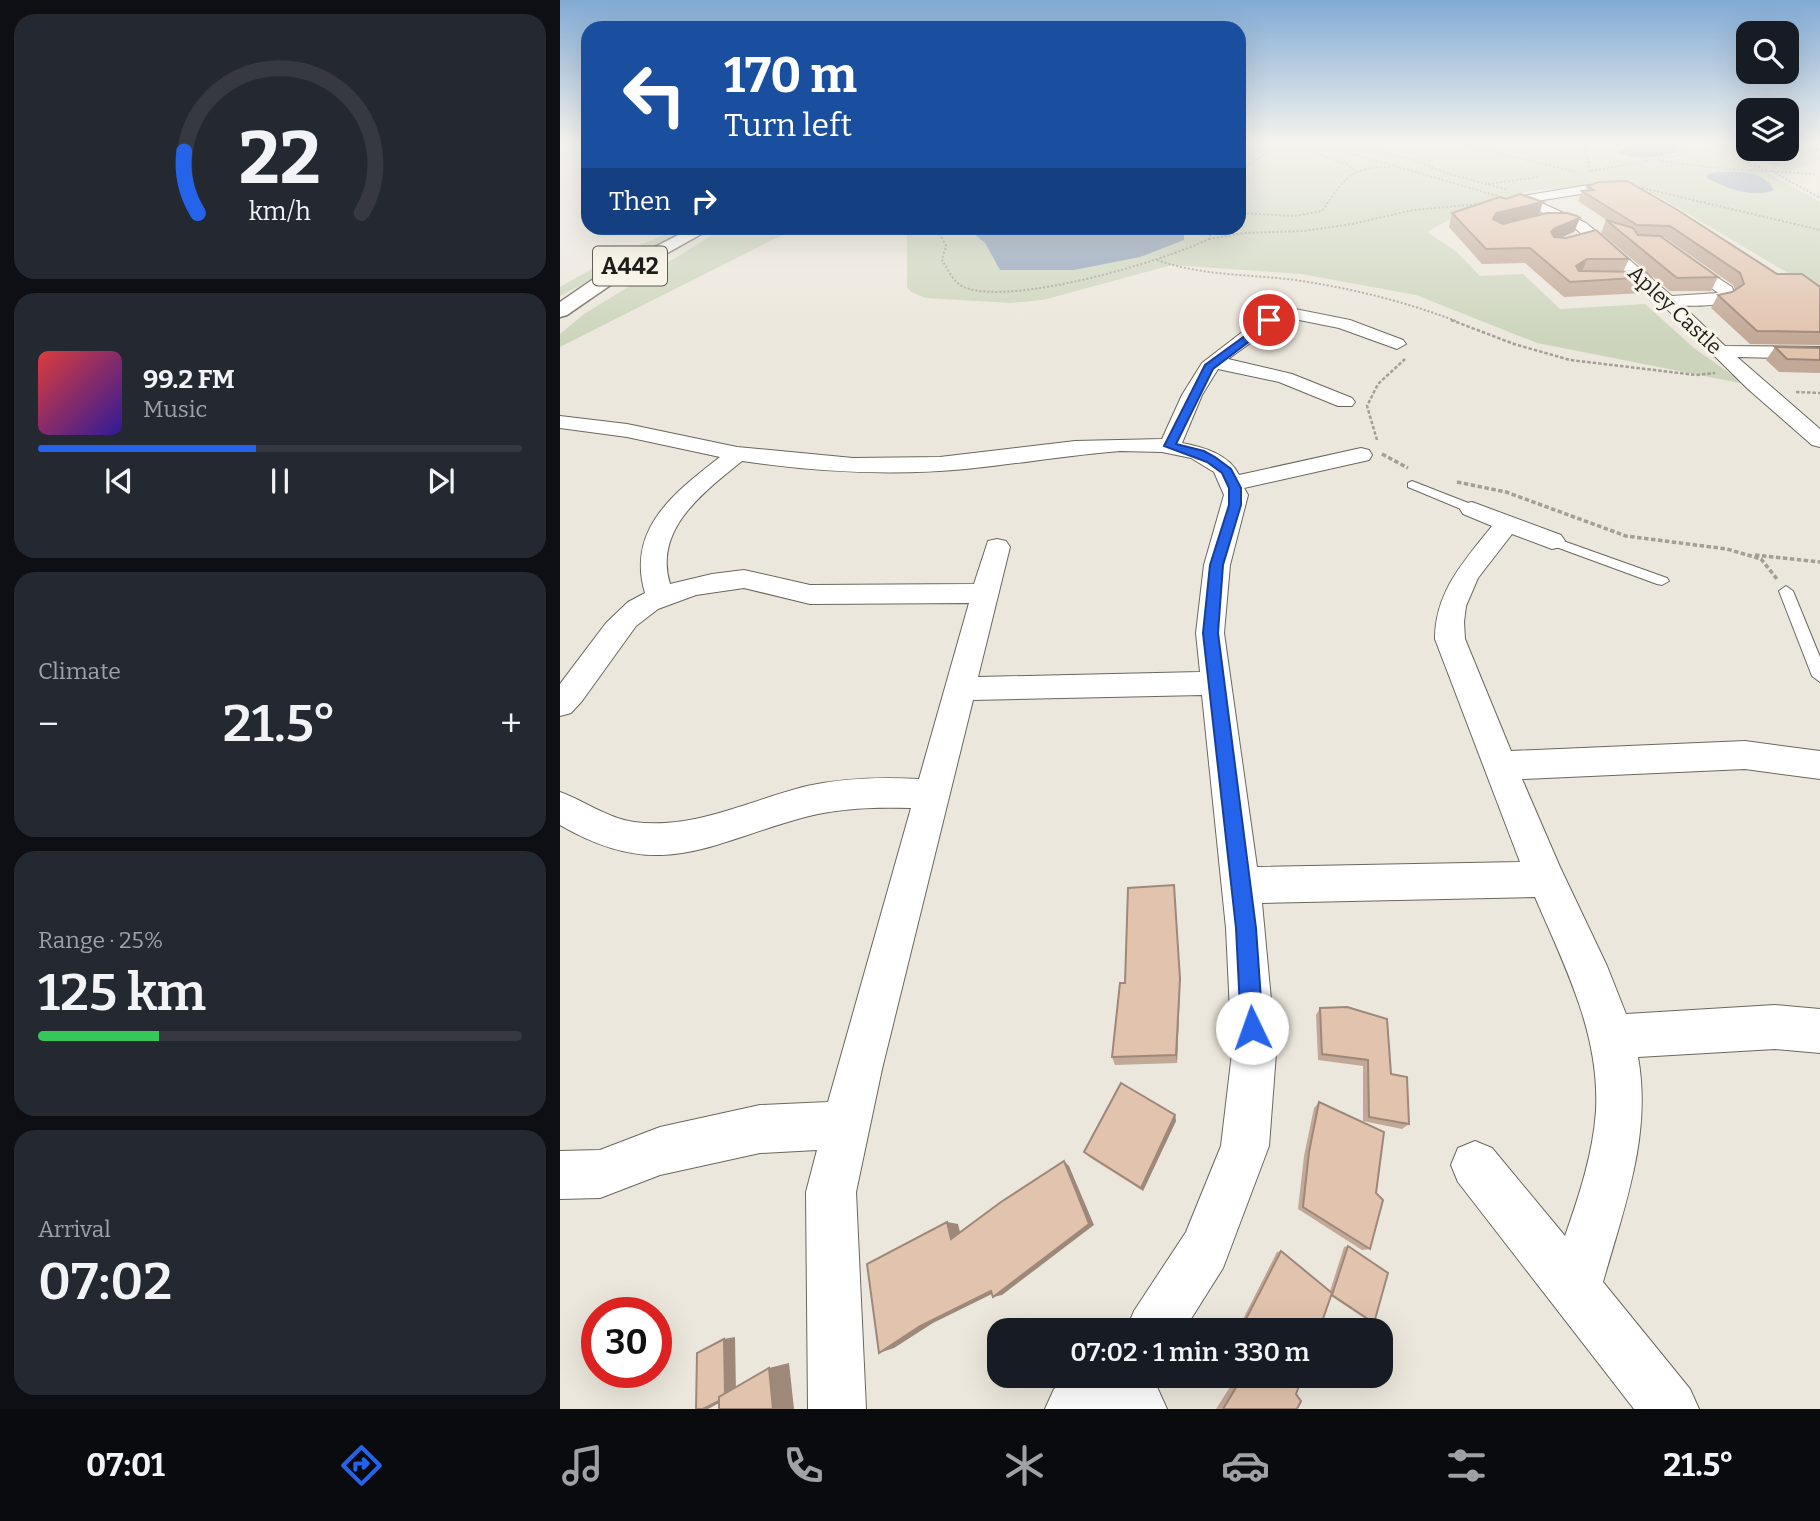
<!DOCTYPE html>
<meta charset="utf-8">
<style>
body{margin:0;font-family:Bitter,serif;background:#242831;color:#f1f3f6;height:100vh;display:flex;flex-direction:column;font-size:26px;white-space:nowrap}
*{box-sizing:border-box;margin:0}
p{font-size:23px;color:#9ea1a6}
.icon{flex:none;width:38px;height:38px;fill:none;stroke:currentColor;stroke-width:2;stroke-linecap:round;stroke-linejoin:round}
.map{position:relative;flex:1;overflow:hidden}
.sheet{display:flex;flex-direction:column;gap:14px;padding:14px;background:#0d0f14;width:560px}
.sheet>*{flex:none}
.hud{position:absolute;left:21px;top:21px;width:665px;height:214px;border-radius:21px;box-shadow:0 7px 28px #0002;background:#1a4fa0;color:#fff;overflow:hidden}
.buttons{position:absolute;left:1176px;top:21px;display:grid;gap:14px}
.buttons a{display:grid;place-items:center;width:63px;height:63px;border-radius:14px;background:#171b24;box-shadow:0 7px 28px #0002;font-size:35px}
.speed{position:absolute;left:21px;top:1297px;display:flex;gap:14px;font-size:35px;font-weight:700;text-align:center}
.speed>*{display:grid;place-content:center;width:91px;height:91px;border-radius:50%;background:#171b24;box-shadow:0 7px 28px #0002;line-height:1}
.speed .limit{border:10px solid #d22;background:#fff;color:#111}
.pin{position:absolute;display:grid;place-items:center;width:60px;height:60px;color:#fff;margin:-30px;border:4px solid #fff;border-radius:50%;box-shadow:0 2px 7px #0007}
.me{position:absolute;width:77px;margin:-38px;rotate:357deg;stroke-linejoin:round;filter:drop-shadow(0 0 5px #0008)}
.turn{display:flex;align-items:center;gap:24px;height:147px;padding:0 28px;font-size:32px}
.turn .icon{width:91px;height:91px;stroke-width:2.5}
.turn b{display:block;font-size:49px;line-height:60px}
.then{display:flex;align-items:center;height:66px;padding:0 28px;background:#0003;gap:14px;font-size:26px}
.big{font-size:52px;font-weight:600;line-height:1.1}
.sheet .card{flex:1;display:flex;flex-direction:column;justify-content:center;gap:10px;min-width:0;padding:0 24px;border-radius:21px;background:#242831}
.sheet .dial{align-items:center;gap:0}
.dial svg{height:182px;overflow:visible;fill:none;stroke:#363941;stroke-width:7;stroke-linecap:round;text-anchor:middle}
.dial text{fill:#f1f3f6;stroke:none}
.song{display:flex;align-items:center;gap:21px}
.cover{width:84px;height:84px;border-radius:10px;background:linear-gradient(135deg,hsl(0 70% 55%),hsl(250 70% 35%))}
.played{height:7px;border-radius:4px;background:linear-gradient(90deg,#2563eb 45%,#363941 45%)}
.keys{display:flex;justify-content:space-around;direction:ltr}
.heat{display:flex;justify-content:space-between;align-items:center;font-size:38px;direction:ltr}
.charge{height:10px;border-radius:5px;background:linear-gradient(90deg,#34c759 25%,#363941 0)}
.trip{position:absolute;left:427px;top:1318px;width:406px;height:70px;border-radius:21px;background:#171b24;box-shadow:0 7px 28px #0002;font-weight:600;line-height:70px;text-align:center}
.dock{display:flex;height:112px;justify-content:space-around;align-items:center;background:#090b0e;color:#9ea1a6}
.dock .icon{width:49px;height:49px}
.dock .active{color:#2563eb}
.dock b{font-size:32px;color:#f1f3f6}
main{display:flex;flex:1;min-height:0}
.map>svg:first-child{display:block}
.green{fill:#ccd5bc}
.water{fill:#879cb7}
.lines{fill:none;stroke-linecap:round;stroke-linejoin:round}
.service-casing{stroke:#6b675e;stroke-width:2}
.minor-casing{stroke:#6b675e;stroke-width:2}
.primary-casing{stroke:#6b675e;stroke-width:3}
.path-far2{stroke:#a39f96;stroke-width:2;stroke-dasharray:2 2;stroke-linecap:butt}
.path-far1{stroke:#a39f96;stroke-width:2.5;stroke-dasharray:3.5 2;stroke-linecap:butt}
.path{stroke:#a39f96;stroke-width:3.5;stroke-dasharray:4.5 2.5;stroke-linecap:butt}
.service{fill:#fff;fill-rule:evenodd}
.minor{fill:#fff;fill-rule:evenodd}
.primary{fill:#fff;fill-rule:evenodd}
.wall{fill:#c2a896}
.shaded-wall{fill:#9e887a}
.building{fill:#e2c3ae;stroke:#9e887a;stroke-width:2}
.route{fill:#2563eb;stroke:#184099;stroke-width:2}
.labels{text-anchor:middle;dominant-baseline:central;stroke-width:6;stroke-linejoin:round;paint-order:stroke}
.far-street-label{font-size:21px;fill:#1f1d19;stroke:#f9f4e9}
.shield{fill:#f9f4e9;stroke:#605e57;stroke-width:2}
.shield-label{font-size:23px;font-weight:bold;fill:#1f1d19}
</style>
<main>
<section class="sheet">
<div class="card dial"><svg viewBox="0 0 100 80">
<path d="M14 69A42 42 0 1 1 86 69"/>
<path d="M14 69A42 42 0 0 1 8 42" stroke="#2563eb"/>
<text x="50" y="56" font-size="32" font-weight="700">22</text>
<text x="50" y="72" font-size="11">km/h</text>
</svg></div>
<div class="card">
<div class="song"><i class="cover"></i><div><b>99.2 FM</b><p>Music</p></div></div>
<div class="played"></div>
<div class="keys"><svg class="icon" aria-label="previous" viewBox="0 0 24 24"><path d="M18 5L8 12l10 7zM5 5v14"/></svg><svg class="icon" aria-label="pause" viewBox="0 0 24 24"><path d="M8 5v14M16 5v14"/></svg><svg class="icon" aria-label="next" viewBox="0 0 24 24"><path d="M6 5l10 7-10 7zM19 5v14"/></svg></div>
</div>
<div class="card"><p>Climate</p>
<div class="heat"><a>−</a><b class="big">21.5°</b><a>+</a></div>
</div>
<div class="card"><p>Range · 25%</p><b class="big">125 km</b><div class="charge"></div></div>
<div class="card"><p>Arrival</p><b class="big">07:02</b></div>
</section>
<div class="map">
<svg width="1260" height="1409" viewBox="0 0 1260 1409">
<rect width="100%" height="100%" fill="#ece7dc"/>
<!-- green -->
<g class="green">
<path d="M679,142H1080L1058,151C1081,161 1092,157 1116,153L1119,150L1111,142H1184L1168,156L1207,172L1260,202V292L1098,196L1054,184L968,191L887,221L867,232L897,252L920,276L963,274L1000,309L1085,304L1134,348L1185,384L977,343L856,295L741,274L612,265L483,300L451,303L366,298L351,292L347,287V233L303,228H407L425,243L440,270L623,240L624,228H679Z"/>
<path d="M1227,142H1260V160L1229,171L1188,157L1190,149H1227Z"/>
<path d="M119,228H131L0,296V287L53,257Z"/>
<path d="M164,228H236L0,347V334L24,314Z"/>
</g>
<!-- water -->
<g class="water">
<path d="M1080,142H1111L1119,150L1116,153C1095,157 1077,162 1057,152Z"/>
<path d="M1160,172C1178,171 1205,171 1214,190C1193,199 1166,188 1147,178L1148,174Z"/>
<path d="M407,228H624V240L580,257L514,270H440L425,243Z"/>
</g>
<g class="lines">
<!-- service casing -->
<g class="service-casing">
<g id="service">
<path d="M852,481L916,506L918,509L916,512H908L848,487V483Z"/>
<path d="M992,537L1107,578L1109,581L1102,585L1097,584L988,544V538Z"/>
<path d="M1226,586L1233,591L1260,657V682L1252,676L1219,591Z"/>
</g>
</g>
<!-- minor casing -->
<g class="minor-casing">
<g id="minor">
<path d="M1029,185L1033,186V192L977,201L1026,223L1112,296L1158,293L1116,261L1114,258L1116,255L1121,254L1172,287L1175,295C1162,308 1141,305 1123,306L1165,346L1260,347V359L1177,357L1260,429V447L1252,445L1188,389L1110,312L1016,229L957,200L963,196Z"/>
<path d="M715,305L790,320L843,340L846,344L837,349L779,328L719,316L707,331L668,359L732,374L792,398L795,402L792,406H778L719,382L658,369L642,395L622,443C643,447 669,454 679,475L801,448L809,450L812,455L809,460L684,488L688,495L670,565L664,633L697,867L960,862L875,639C875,592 904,561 932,526L903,514L900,509L903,504L912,502L1001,535L1005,541L1001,547L992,549L952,534L918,578L906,606L904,622L905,639L951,751L1185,741L1260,751V779L1185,769L962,779L1000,867L1047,966L1066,1014L1215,1005L1260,1009V1053L1215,1049L1078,1057C1092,1135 1064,1208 1043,1282L1130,1389L1139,1409H1074L898,1182L891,1165L898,1148L915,1141L932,1148L1005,1236C1019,1196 1033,1154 1036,1111C1040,1034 1005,967 975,897L702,903L716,1053L709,1146L663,1268L624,1330H566L574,1311L626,1232L661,1146L672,1053L666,928L642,695L413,700L322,1069L296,1192L306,1409H248L246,1192L257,1150L200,1153L100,1175L40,1198L0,1199V1151L40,1150L100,1127L200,1105L268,1102L351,808C314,807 280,808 245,817C146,844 100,883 0,825V792C25,801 47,818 74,822C134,830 190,800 247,786C285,778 320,777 359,779L409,603L250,604L184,588L136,595L98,609L76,626L22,701L11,713L0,716V684L46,623L68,602L85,593C66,529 114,493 160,457L67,437L0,428V416L67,424L177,447L293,458L380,457L515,441L602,439L622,395L642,363L694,323L709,306ZM560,451L602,452L631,458L654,472L664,495L644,565L636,633L640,672L418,677L450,547L446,541L437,539L428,541L414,584L250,585L184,570L152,574L110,584C93,529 144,492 182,461C257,472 331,476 406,469C457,464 508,455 560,451Z"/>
<path d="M514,1376H592L607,1409H485L494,1389Z"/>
</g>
</g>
<!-- primary casing -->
<g class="primary-casing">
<path id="primary" d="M132,228H152L52,284L7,315L0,317V302L38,276Z"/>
</g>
<!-- path-far2 -->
<g class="path-far2">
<path d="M726,142L788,165L798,173"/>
<path d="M751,142L945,198"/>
<path d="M771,142L848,158L889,174L948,190"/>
<path d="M892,142L1017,172"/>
<path d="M1024,142L1030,172"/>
<path d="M1142,142L1179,149"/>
<path d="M1184,142L1186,145L1173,155L1175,158L1207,170"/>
<path d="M679,144L709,151"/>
<path d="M1227,144L1241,142"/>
<path d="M679,152L702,151"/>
<path d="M1098,160L1155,168L1254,174"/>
<path d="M679,171L710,151L742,142"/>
<path d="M1031,171L1120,155L1124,151L1117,142"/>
<path d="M1212,172L1218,160L1260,149"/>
<path d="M1215,173L1260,198"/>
<path d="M928,184L978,177"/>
<path d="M1074,186L1260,230"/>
<path d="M679,213L734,216L762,211C784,180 789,166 831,167"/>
<path d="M369,228L380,234L386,246L382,260C388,270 394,284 406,288C456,305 601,262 649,239L652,228"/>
<path d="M649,239L684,233L744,231L792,224L853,210L920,204"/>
<path d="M597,260C642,276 688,274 735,280C790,288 843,301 896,321"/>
</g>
<!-- path-far1 -->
<g class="path-far1">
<path d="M891,320L954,344L1010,360L1136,375L1155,373"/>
<path d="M1236,392L1260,393"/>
<path d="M817,440L807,406L818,384L845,359"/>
</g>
<!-- path -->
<g class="path">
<path d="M822,454L848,468"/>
<path d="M897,482L946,492L1066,536L1167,549L1201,559L1217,579"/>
<path d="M1195,555L1260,562"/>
</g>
<!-- service -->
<use href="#service" class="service"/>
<!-- minor -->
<use href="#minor" class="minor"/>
<!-- primary -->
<use href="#primary" class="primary"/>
</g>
<!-- wall -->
<g class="wall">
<path d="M1027,186L1217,274L1260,287V345L1190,344L1151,308L1158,295L1172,292L1175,290L1173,285L1104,237H1102L1158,277L1151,291H1110L1041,233L1046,220L1048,221L1018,201L1022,191H1026Z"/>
<path d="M892,213L979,215L1014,232L1001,238L1069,259L1063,272L1091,277L1084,293L1004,297L965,263L922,264L889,227Z"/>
<path d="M1215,347L1260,348V373L1219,372L1206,360Z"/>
<path d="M620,989L617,1063L555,1065L552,1057Z"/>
<path d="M760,1008L831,1074L849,1124L842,1129L803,1121V1066L758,1060L756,1015Z"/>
<path d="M759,1102L816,1193L810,1249L802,1250L738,1209L744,1156L754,1108Z"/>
<path d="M615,1115L616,1121L583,1191L529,1157L524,1152Z"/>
<path d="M788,1246L814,1323L810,1322L771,1296L693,1330L683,1319L717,1252L721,1251L770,1291L784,1247Z"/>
<path d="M677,1376H743L736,1394L737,1409H656Z"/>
</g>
<!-- shaded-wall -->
<g class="shaded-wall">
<path d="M983,202L979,215L932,226L933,219L936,213Z"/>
<path d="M1020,218L1014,232L990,242L991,232L995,228Z"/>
<path d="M1027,259L1021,274L1016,266Z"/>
<path d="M620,979V989L617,1063L616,1055Z"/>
<path d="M615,1115L616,1121L583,1191L581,1188Z"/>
<path d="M504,1161L509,1166L534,1225L442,1295L433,1297Z"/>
<path d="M387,1222L398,1224L402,1240L391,1239Z"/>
<path d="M440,1290L373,1323L334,1348L319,1353L360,1326L431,1291Z"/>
<path d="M175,1337L176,1394L148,1409H143L164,1339Z"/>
<path d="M229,1363L234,1409H213L209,1368Z"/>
</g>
<!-- building -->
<g class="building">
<path d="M1067,181L1116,209L1217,274H1242L1260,287V332L1197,331L1158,295L1172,292L1184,284L1180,273L1110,226L1077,225L1022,191L1034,190L1027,186L1039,182Z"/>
<path d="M960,194L983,202L936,213L933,219L943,224L987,213H1007L1017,216L1020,218L995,228L991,232L994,237L1006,238L1036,230L1069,259H1027L1016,266L1019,271L1086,272L1091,277L1010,282L970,248L926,249L892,213L940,197L946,199Z"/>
<path d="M1046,220L1073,228L1078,235L1100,236L1158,277L1117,278Z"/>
<path d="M1215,347L1260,348V360L1227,359Z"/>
<path d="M614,885L620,979L616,1055L552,1057L560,983H565L568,888Z"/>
<path d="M787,1007L827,1019L831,1074L847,1077L849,1124L809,1117L808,1060L762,1054L760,1008Z"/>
<path d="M561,1083L615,1115L581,1188L524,1152Z"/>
<path d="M759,1102L824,1132L816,1193L823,1200L810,1249L743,1207L749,1152Z"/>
<path d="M504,1161L529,1224L433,1297L431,1291L360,1326L319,1353L307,1264L387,1222L391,1239L441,1202Z"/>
<path d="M788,1246L828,1273L814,1323L772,1295Z"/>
<path d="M721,1251L772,1293L759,1330H693L685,1321Z"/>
<path d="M164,1339L165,1394L159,1397V1401L143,1409H136L137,1353Z"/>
<path d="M209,1368L213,1409H159V1397Z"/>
<path d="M683,1376H743L736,1394L741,1401L737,1409H663Z"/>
</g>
<!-- sky -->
<linearGradient id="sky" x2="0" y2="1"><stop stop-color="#81aad4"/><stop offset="0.42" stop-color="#f6f4ef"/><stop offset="1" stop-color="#f6f4ef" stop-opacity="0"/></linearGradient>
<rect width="1260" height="340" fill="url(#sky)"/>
<!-- route -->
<path class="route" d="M706,318L713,320L703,331L653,369L616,444L644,451L655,457L671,469L681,488V505L663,565L658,633L696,928L703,1028L700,1036L692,1039L684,1036L681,1028L676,928L643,633L650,565L669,505V488L662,473L647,462L604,446L645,365L697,327Z"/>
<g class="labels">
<!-- far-street labels -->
<g class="far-street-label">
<text transform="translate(1115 310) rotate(43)">Apley Castle</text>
</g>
<!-- shield labels -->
<rect class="shield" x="33" y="246.5" width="74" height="39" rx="5"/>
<g class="shield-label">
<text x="70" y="266">A442</text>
</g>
</g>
</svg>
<div class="buttons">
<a><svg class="icon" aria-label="search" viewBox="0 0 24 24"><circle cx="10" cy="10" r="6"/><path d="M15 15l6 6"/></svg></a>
<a><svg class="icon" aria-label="layers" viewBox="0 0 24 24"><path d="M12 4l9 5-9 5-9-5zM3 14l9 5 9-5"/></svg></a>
</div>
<div class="speed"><div class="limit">30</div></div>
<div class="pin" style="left:709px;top:320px;background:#d93025"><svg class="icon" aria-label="arrive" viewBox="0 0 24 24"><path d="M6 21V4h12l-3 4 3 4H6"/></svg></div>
<svg class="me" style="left:692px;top:1028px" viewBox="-20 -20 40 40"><circle r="19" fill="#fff"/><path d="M0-13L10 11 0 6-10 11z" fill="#2563eb"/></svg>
<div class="trip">07:02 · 1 min · 330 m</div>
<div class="hud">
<div class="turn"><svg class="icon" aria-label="left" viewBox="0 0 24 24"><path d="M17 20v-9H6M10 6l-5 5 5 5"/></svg><div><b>170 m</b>Turn left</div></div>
<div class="then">Then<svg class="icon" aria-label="right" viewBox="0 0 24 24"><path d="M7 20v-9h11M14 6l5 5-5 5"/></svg></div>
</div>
</div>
</main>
<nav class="dock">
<b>07:01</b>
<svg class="icon active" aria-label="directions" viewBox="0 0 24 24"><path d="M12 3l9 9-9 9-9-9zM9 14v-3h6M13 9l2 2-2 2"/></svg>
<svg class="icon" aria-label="music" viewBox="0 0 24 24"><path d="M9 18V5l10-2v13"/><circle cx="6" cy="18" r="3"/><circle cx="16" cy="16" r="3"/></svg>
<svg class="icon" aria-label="phone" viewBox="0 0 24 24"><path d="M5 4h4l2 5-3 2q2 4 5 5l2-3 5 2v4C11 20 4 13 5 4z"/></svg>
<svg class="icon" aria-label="climate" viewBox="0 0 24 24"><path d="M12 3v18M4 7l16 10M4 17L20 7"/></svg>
<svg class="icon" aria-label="car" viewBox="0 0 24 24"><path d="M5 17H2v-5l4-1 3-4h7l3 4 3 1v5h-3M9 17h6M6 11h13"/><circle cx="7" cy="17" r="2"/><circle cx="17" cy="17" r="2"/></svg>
<svg class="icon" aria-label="filters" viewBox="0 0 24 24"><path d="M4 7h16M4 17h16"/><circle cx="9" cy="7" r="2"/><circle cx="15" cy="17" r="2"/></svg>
<b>21.5°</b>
</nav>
